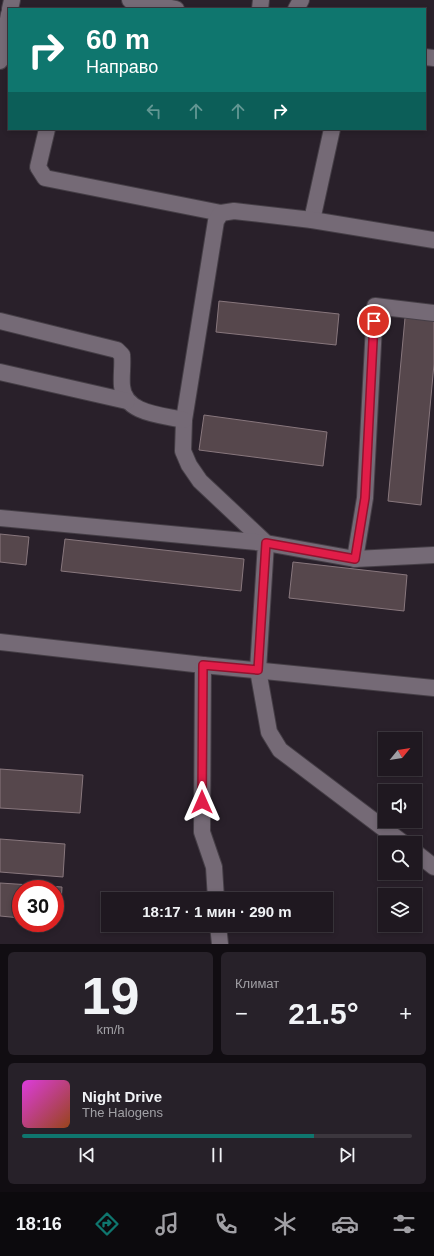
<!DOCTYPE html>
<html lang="ru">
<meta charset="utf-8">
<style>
body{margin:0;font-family:Arial,sans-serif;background:#272129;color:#f1f3f6;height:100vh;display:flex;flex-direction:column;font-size:15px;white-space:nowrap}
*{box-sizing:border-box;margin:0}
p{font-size:13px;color:#a1a0a5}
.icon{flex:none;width:22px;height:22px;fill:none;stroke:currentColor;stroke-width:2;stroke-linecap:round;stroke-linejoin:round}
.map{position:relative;height:944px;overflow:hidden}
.sheet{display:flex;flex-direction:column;gap:8px;padding:8px;background:#110d12;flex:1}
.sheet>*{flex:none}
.top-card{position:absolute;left:8px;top:8px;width:418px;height:122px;border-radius:0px;box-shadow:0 2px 6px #0003,0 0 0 1px #3c373e;background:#0f766e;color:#fff;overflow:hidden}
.needle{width:26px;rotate:60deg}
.tools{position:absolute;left:378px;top:732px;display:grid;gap:8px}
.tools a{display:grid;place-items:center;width:44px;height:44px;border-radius:0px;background:#1f1820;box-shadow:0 2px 6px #0003,0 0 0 1px #3c373e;font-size:20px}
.speed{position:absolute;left:12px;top:880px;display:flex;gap:8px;font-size:20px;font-weight:700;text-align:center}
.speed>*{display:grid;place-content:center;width:52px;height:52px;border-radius:50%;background:#1f1820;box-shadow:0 2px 6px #0003,0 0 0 1px #3c373e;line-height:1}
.speed .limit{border:6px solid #d22;background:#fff;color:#111}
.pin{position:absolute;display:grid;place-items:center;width:34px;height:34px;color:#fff;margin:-17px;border:2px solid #fff;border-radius:50%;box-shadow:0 1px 4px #0007}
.me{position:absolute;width:44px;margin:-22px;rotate:0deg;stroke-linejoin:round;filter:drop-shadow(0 0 3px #0008)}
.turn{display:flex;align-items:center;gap:14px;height:84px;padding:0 12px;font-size:18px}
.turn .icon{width:52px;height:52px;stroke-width:2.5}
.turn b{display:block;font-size:28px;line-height:34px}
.lanes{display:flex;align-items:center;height:38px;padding:0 12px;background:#0003;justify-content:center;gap:20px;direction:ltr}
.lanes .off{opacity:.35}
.big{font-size:30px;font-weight:800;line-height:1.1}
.sheet .widget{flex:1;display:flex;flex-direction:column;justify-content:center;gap:6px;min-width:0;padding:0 14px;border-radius:6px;background:#272129}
.sheet .dial{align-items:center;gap:0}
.dial b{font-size:52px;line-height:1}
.song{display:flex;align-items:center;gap:12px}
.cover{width:48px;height:48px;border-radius:6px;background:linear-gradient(135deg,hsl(300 70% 55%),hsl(20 70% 35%))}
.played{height:4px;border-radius:2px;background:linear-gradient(90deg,#0f766e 75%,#3c373e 75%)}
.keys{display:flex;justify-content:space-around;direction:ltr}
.heat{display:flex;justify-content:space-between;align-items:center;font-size:22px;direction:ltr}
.sheet .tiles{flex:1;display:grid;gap:8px;grid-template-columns:1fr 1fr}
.widget:last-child{grid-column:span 2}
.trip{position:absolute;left:101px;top:892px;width:232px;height:40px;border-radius:0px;background:#1f1820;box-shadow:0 2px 6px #0003,0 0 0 1px #3c373e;font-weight:800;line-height:40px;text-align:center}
.tab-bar{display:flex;height:64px;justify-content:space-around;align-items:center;background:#0c0a0d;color:#a1a0a5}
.tab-bar .icon{width:28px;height:28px}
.tab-bar .current{color:#0f766e}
.tab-bar b{font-size:18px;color:#f1f3f6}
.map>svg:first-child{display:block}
.building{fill:#56474c;stroke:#88777d}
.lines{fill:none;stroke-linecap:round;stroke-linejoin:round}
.minor-casing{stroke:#453e46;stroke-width:18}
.minor{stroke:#756a76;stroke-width:16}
.route-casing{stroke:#92132f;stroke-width:10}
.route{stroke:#e11d48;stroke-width:7}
</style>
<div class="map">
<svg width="434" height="944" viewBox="0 0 434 944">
<rect width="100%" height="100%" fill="#29202a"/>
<!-- building -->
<g class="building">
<path d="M219,301L339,314L336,345L216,332Z"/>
<path d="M405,318L434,320V364L421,505L388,501Z"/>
<path d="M204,415L327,432L323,466L199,450Z"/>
<path d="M0,534L29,537L26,565L0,562Z"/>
<path d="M65,539L244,559L241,591L61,571Z"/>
<path d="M293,562L407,575L404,611L289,598Z"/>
<path d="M0,769L83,775L80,813L0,808Z"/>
<path d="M0,839L65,844L63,877L0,872Z"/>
<path d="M0,883L62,887L60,920H55V889H21V918L0,916Z"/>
</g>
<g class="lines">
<!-- minor casing -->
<g class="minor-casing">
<g id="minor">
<path d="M130,0L176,9"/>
<path d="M10,9L12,0"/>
<path d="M260,9L261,0"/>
<path d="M296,9L301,0"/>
<path d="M425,57L434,58"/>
<path d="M0,61L9,14"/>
<path d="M47,129L38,167L45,178L221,213"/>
<path d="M312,220L332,129"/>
<path d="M434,240L312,220L234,211L221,213L216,221L184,420L183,451L189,465L200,481L266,543L355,559L434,555"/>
<path d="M0,321L117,350L122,355C123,366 121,376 122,386C124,414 163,415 184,420"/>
<path d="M0,372L127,401"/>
<path d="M0,518L266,543L258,670L269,732L280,750L403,843"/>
<path d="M355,559L365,498L375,306L434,313"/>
<path d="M0,642L203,665L434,688"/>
<path d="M203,665L202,832L214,867L216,899"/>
<path d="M415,852L434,867"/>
<path d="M218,925L220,944"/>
</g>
</g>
<!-- minor -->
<use href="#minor" class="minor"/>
</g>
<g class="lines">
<!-- route casing -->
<g class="route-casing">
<path id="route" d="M202,802L203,665L258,670L266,543L355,559L365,498L374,321"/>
</g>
<!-- route -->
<use href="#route" class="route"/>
</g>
</svg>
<div class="tools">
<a><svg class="needle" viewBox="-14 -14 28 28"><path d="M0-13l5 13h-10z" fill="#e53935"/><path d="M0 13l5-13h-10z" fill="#a1a0a5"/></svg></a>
<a><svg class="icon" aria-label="sound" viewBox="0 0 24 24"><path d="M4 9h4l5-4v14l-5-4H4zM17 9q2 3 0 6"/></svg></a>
<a><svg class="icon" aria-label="search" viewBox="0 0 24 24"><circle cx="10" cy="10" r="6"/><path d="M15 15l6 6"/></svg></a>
<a><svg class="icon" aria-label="layers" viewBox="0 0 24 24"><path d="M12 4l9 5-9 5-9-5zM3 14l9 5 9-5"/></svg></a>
</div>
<div class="speed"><div class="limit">30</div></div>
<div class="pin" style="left:374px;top:321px;background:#d93025"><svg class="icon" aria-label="arrive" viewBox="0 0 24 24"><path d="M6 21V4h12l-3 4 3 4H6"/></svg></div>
<svg class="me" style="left:202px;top:802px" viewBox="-20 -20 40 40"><path d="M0-17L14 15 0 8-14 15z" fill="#e11d48" stroke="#fff" stroke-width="4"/></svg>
<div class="trip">18:17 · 1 мин · 290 m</div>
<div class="top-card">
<div class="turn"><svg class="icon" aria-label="right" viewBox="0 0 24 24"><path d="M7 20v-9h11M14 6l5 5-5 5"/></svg><div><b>60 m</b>Направо</div></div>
<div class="lanes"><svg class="icon off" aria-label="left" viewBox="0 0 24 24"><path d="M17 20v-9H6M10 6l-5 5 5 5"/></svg><svg class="icon off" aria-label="ahead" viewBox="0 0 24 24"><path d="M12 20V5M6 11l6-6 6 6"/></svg><svg class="icon off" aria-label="ahead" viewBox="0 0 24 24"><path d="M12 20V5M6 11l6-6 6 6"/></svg><svg class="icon" aria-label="right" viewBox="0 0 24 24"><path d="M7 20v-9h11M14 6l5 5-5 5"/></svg></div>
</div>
</div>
<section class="sheet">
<div class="tiles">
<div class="widget dial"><b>19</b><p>km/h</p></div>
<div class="widget"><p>Климат</p>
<div class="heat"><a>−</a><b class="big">21.5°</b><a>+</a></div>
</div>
<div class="widget">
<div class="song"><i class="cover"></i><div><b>Night Drive</b><p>The Halogens</p></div></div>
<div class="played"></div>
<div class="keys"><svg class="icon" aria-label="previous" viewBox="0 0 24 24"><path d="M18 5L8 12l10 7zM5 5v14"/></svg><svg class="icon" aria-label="pause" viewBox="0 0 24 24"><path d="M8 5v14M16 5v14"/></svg><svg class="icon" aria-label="next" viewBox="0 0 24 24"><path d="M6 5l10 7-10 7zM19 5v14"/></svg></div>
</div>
</div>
</section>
<nav class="tab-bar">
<b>18:16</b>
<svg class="icon current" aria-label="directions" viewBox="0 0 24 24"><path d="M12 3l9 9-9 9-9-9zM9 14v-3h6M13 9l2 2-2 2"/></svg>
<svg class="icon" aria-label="music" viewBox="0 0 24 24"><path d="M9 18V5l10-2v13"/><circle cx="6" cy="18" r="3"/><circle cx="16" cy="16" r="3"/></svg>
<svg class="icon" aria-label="phone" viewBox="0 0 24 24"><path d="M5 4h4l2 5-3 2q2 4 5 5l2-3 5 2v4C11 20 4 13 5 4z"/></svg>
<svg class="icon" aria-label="climate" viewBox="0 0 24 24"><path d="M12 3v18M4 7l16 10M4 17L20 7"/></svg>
<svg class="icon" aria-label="car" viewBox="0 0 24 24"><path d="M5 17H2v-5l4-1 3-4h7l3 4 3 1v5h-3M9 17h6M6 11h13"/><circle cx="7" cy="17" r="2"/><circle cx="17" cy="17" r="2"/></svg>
<svg class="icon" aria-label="filters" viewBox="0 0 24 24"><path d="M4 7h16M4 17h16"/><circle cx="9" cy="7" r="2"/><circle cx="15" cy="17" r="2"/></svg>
</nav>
